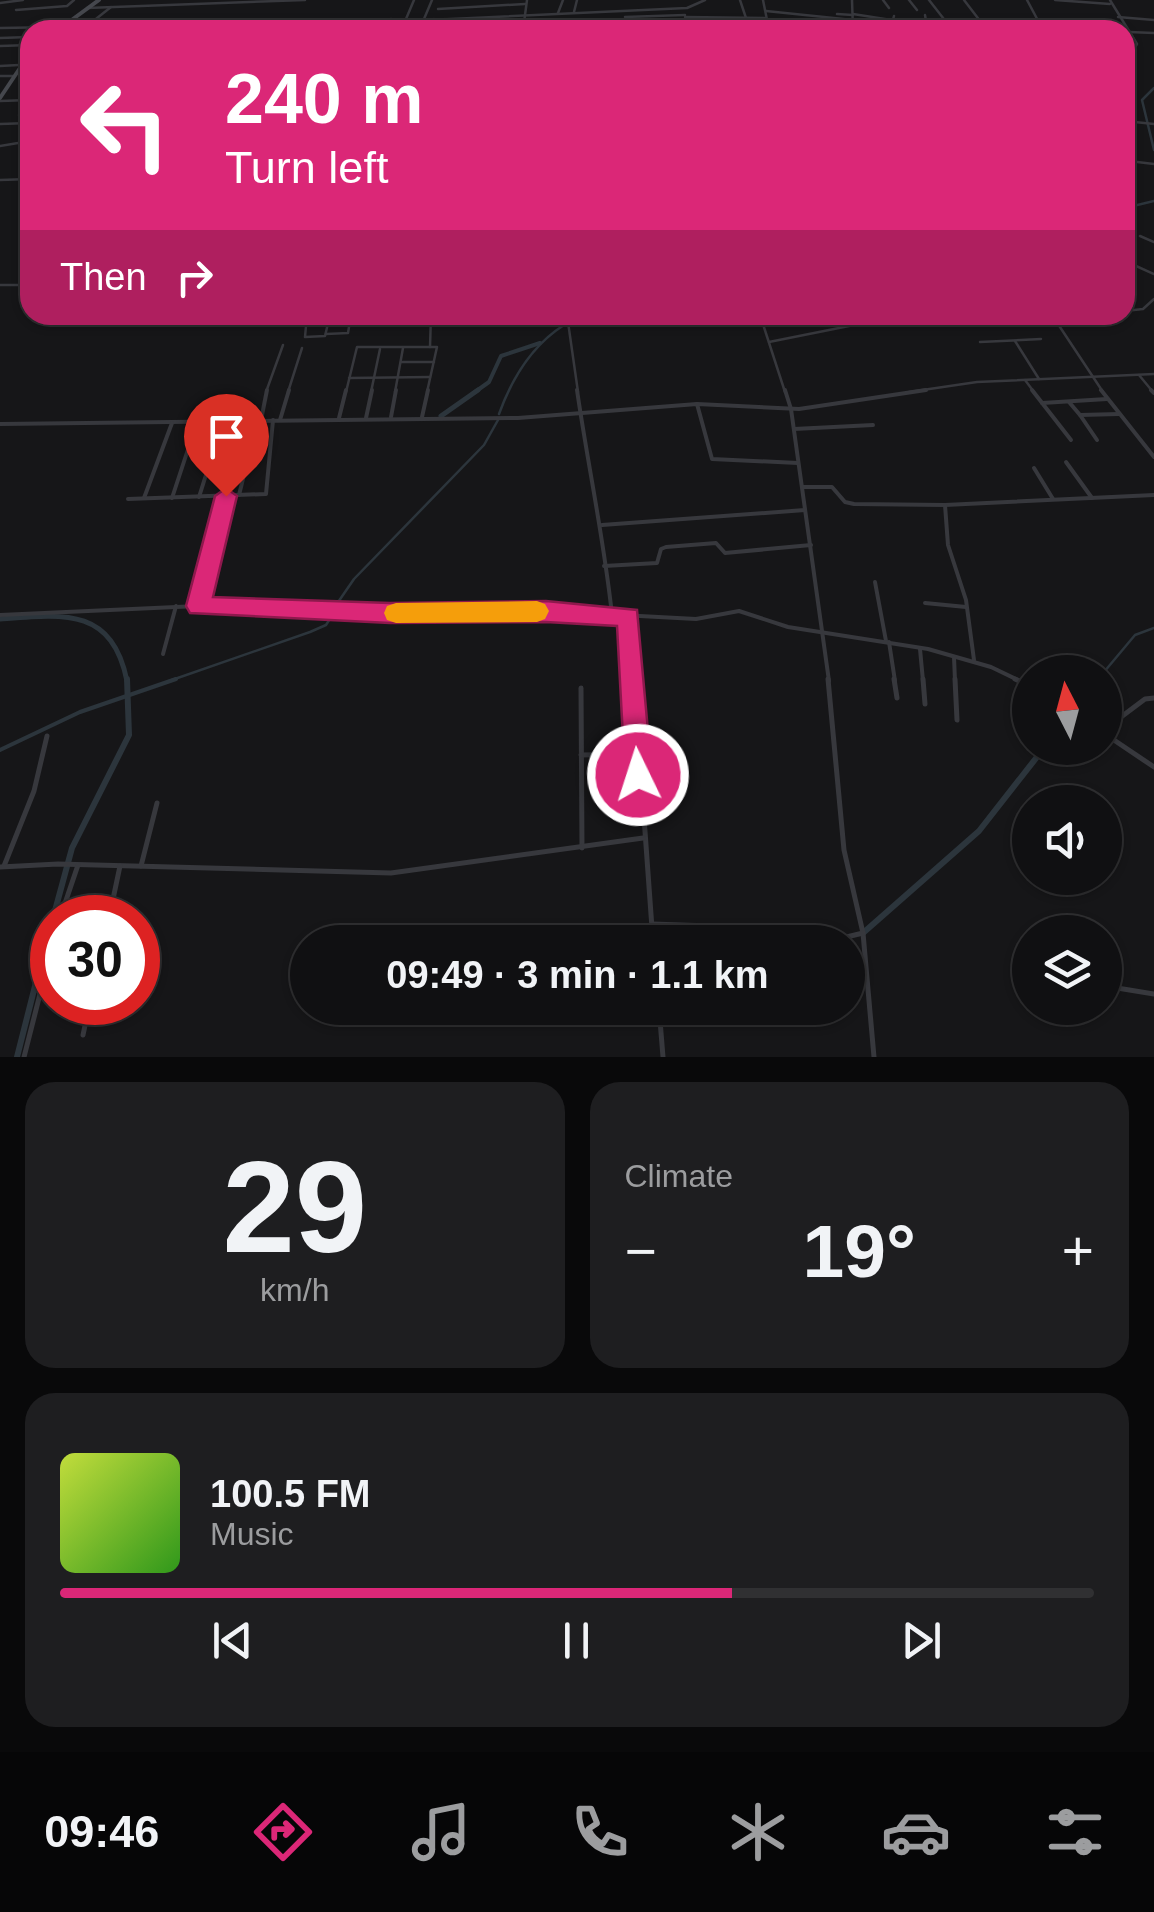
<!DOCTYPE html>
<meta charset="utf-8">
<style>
body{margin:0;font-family:Arial,sans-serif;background:#1e1e20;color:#f1f3f6;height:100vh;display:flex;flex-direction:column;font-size:38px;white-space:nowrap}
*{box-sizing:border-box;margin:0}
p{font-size:32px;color:#9c9d9f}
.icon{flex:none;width:55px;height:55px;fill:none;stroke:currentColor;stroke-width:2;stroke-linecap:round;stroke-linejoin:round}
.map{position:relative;height:1057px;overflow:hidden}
.drawer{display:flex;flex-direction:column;gap:25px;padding:25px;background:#09090a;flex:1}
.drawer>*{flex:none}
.banner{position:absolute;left:20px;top:20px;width:1115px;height:305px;border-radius:30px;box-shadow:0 2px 8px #0004,0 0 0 2px #303032;background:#db2777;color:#fff;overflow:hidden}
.needle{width:65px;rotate:354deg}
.fabs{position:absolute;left:1012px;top:655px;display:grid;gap:20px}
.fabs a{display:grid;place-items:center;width:110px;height:110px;border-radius:50%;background:#101012;box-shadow:0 2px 8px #0004,0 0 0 2px #303032;font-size:50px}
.speed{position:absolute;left:30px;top:895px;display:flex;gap:20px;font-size:50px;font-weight:700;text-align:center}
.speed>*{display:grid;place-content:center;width:130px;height:130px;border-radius:50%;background:#101012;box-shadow:0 2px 8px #0004,0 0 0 2px #303032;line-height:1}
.speed .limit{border:15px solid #d22;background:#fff;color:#111}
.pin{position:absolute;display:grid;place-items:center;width:85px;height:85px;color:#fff;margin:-102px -42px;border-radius:50% 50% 50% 0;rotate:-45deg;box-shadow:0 0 10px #0007}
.pin .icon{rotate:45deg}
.me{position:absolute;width:110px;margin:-55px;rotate:356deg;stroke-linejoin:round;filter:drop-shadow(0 0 8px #0008)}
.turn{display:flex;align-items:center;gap:35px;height:210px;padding:0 40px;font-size:45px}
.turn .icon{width:130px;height:130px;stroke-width:2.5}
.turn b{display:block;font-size:70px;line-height:85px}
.then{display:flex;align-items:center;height:95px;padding:0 40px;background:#0003;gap:20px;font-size:38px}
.big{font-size:75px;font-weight:600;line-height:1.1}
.drawer .card{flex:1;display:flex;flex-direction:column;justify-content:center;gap:15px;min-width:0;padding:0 35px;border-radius:30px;background:#1e1e20}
.drawer .dial{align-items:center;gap:0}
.dial b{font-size:130px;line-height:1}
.song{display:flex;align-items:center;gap:30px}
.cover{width:120px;height:120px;border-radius:15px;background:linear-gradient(135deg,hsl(70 70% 55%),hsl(110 70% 35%))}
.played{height:10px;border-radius:5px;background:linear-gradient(90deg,#db2777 65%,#303032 65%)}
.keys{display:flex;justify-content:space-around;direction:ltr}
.heat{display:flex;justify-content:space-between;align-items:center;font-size:55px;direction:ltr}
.drawer .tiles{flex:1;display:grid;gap:25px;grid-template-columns:1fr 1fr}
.card:last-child{grid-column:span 2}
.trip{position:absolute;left:290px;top:925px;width:575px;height:100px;border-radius:50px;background:#101012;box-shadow:0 2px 8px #0004,0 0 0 2px #303032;font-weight:600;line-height:100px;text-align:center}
.dock{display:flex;height:160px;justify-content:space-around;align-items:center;background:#060607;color:#9c9d9f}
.dock .icon{width:70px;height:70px}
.dock .selected{color:#db2777}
.dock b{font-size:45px;color:#f1f3f6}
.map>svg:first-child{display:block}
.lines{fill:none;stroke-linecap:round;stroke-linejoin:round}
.stream-far1{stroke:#2c353c;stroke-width:2.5}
.stream{stroke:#2c353c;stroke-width:4}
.canal-far2{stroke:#2c353c;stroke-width:4}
.canal-far1{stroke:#2c353c;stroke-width:5}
.canal{stroke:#2c353c;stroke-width:6}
.minor-far2{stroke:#37383d;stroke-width:2.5}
.minor-far1{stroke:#37383d;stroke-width:4}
.minor{stroke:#37383d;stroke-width:5}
.secondary{stroke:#45474d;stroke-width:4}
.route{fill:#db2777;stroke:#8e194d;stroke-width:2.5}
.slow{fill:#f59e0b}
</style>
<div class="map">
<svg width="1154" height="1057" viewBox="0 0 1154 1057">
<rect width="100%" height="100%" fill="#161618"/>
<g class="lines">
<!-- stream-far1 -->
<g class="stream-far1">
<path d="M1154,88L1142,100L1154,150"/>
<path d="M1125,208L1154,201"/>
<path d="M572,323H589L607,315"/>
<path d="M499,414C512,378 531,346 564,325"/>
<path d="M334,608L354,579L484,445L498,420"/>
<path d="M1104,672L1135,635L1154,628"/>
<path d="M169,681L310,632L326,625L333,614"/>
</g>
<!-- stream -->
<path class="stream" d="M0,750L80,712L176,679"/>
<!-- canal-far2 -->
<path class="canal-far2" d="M475,392L489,382L501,356L540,343"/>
<!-- canal-far1 -->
<g class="canal-far1">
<path d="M441,416L478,390"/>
<path d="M0,619C63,614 112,607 127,681"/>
</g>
<!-- canal -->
<g class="canal">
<path d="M53,918L72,848L129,735L127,679"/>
<path d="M863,933L979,831L1044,748"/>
<path d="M17,1057L52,919"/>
</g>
<!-- minor-far2 -->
<g class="minor-far2">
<path d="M740,0L746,18"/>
<path d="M763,0L769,30"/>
<path d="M852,0L853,30"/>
<path d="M883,0L889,8"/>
<path d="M909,0L917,10"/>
<path d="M929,0L947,23"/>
<path d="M964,0L987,30"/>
<path d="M1027,0L1043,30"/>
<path d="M1055,0L1110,4"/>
<path d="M1110,0L1137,44L1125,64"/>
<path d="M0,3L23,0"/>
<path d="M87,8L305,0"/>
<path d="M438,9L525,4"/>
<path d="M16,10L67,6L74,0"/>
<path d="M766,11L853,20"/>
<path d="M574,12L577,0"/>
<path d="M558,13L563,0"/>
<path d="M837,14L853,15"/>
<path d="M853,14L904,22V30"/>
<path d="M625,17L685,15"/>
<path d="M685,17L766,18"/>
<path d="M1118,17L1154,20"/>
<path d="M406,19L414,0"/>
<path d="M424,19L432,0"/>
<path d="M643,21H686"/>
<path d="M907,22L926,21L925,15"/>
<path d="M686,26L768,27"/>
<path d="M623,27L686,30"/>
<path d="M0,28L60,27"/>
<path d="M82,30L111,7"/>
<path d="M208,30L687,8L705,0"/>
<path d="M386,30L391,19"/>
<path d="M422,30L434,19"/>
<path d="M439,30L445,19"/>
<path d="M523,30L527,0"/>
<path d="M890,30L894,16"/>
<path d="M1129,32L1154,33"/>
<path d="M0,38L30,37"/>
<path d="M0,46L30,45"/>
<path d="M0,66L19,65"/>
<path d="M0,76H13"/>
<path d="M26,100L19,115L30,114"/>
<path d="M0,101L30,100"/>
<path d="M1125,121L1154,124"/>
<path d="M0,124L30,123"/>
<path d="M1125,139V173"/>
<path d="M0,146L30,141"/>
<path d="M1129,161L1154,164"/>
<path d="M0,180L30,179"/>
<path d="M1140,236L1154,242"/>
<path d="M1125,261L1154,274"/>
<path d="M0,285H30"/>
<path d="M1125,311L1143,309L1154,299"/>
<path d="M307,315L305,337L325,336L330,315"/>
<path d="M567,315L578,392"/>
<path d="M760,315L785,392"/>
<path d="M1052,315L1103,392"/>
<path d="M326,334L348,333L351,315"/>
<path d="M1015,341L1039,379"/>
<path d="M769,342L864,323L1016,315"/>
<path d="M980,342L1041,339"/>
<path d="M430,347L431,315"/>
<path d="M401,362H434"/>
<path d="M1139,375L1153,392"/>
<path d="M349,378L430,377"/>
<path d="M1025,380L1034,392"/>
<path d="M266,392L283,345"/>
<path d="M288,392L302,348"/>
<path d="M346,392L357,347H437L427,392"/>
<path d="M371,392L380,349"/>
<path d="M395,392L403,348"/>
<path d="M909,392L977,382L1154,374"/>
</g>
<!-- minor-far1 -->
<g class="minor-far1">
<path d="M577,390C588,466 604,539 612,615"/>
<path d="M785,390L791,409L829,681"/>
<path d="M1032,390L1071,440"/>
<path d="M1101,390L1154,457"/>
<path d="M1151,390L1154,393"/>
<path d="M1069,402L1080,415L1119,414"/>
<path d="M1042,403L1107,399"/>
<path d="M697,404L712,459L798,463"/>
<path d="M1080,415L1097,440"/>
<path d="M391,417L396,390"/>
<path d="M422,417L428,390"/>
<path d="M339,418L346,390"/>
<path d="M366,418L372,390"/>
<path d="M261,420L267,390"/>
<path d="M280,420L289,390"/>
<path d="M0,424L518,418L697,404L799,409L926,390"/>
<path d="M794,429L873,425"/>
<path d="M1066,462L1092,498"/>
<path d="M1034,468L1053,499"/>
<path d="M802,487H832L845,502L854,504L945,505L1154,495"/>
<path d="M239,495L257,422"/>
<path d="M199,497L223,421"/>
<path d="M144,498L172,423"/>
<path d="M172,498L197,422"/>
<path d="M128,499L266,494L273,420"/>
<path d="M945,505L948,545L966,600L974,660"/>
<path d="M602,525L805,510"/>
<path d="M604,566L657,563L661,549L666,547L716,543L725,553L811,545"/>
<path d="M875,582L886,641"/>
<path d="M925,603L966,607"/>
<path d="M198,606L226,496"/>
<path d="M0,615L198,606L389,613L546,611L696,619L739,611L788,627L928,649L991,667L1020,681"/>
<path d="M629,617L634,681"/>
<path d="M889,642L895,681"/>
<path d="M920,649L923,681"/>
<path d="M163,654L176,606"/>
<path d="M954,657L955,681"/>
</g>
<!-- minor -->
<g class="minor">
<path d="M634,679L653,942"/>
<path d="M828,679L844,850L863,933L874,1057"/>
<path d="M894,679L897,698"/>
<path d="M923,679L925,704"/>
<path d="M955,679L957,720"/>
<path d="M1015,679L1030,686"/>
<path d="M581,688L582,848"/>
<path d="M1105,729L1145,699L1154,698"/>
<path d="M1105,734L1154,767"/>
<path d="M581,755L636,754"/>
<path d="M4,866L34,791L47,736"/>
<path d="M141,866L157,803"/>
<path d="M0,867L58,864L391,873L643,838"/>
<path d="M60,918L78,865"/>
<path d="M109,918L120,866"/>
<path d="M1068,919V932"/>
<path d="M652,924L741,927"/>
<path d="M826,942L863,933"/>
<path d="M1105,986L1154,994"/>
<path d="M659,1008L663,1057"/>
<path d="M83,1035L90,1002"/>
<path d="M24,1057L52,947"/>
</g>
<!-- secondary -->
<g class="secondary">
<path d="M58,30L99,0"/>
<path d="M0,98L30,53"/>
</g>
</g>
<!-- route -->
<path class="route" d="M226,488L237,496L213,597L390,603L546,601L637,610L652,775L648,784L638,788L629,784L625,775L617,626L546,622L390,623L190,613L186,606L215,496Z"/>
<!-- slow -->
<path class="slow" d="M537,601L545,604L549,611L545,619L537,622L396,623L387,620L384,613L387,606L396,603Z"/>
</svg>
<div class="fabs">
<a><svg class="needle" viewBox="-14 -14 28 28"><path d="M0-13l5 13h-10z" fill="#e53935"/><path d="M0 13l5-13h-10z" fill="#9c9d9f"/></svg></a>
<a><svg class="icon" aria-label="sound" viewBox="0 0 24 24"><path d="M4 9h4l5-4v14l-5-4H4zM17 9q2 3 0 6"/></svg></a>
<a><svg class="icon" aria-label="layers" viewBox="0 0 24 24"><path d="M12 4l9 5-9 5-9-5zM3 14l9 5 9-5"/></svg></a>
</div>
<div class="speed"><div class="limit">30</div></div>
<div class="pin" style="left:226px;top:496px;background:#d93025"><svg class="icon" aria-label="arrive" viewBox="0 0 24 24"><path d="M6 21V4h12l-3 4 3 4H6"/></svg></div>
<svg class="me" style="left:638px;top:775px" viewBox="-20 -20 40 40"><circle r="17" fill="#db2777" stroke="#fff" stroke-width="3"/><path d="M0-11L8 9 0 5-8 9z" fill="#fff"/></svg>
<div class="trip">09:49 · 3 min · 1.1 km</div>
<div class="banner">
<div class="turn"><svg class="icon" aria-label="left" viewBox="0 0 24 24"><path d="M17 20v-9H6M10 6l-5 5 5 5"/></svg><div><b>240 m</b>Turn left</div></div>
<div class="then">Then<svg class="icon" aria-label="right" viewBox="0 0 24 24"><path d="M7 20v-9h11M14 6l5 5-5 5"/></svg></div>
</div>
</div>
<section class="drawer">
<div class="tiles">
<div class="card dial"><b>29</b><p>km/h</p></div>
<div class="card"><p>Climate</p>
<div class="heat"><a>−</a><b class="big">19°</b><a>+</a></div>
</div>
<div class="card">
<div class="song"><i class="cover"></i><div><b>100.5 FM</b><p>Music</p></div></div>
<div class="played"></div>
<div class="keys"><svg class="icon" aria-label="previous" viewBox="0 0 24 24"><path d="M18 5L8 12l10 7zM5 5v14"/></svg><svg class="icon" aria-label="pause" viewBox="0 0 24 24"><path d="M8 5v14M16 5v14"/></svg><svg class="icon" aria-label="next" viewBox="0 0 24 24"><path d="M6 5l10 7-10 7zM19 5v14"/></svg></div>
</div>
</div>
</section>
<nav class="dock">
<b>09:46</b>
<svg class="icon selected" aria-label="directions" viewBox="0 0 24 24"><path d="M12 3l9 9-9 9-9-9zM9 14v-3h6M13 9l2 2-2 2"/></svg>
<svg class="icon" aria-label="music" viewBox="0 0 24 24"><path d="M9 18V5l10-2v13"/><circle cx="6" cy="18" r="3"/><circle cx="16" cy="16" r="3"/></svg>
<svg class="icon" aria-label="phone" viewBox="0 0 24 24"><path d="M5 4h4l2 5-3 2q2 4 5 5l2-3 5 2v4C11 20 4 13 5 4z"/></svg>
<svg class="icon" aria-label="climate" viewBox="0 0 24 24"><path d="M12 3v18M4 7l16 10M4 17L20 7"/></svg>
<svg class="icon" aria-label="car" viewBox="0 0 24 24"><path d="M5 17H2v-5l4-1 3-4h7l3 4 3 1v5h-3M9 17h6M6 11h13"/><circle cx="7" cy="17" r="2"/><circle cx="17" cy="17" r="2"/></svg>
<svg class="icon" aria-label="filters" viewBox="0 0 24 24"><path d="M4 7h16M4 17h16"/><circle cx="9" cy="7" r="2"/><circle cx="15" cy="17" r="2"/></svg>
</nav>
